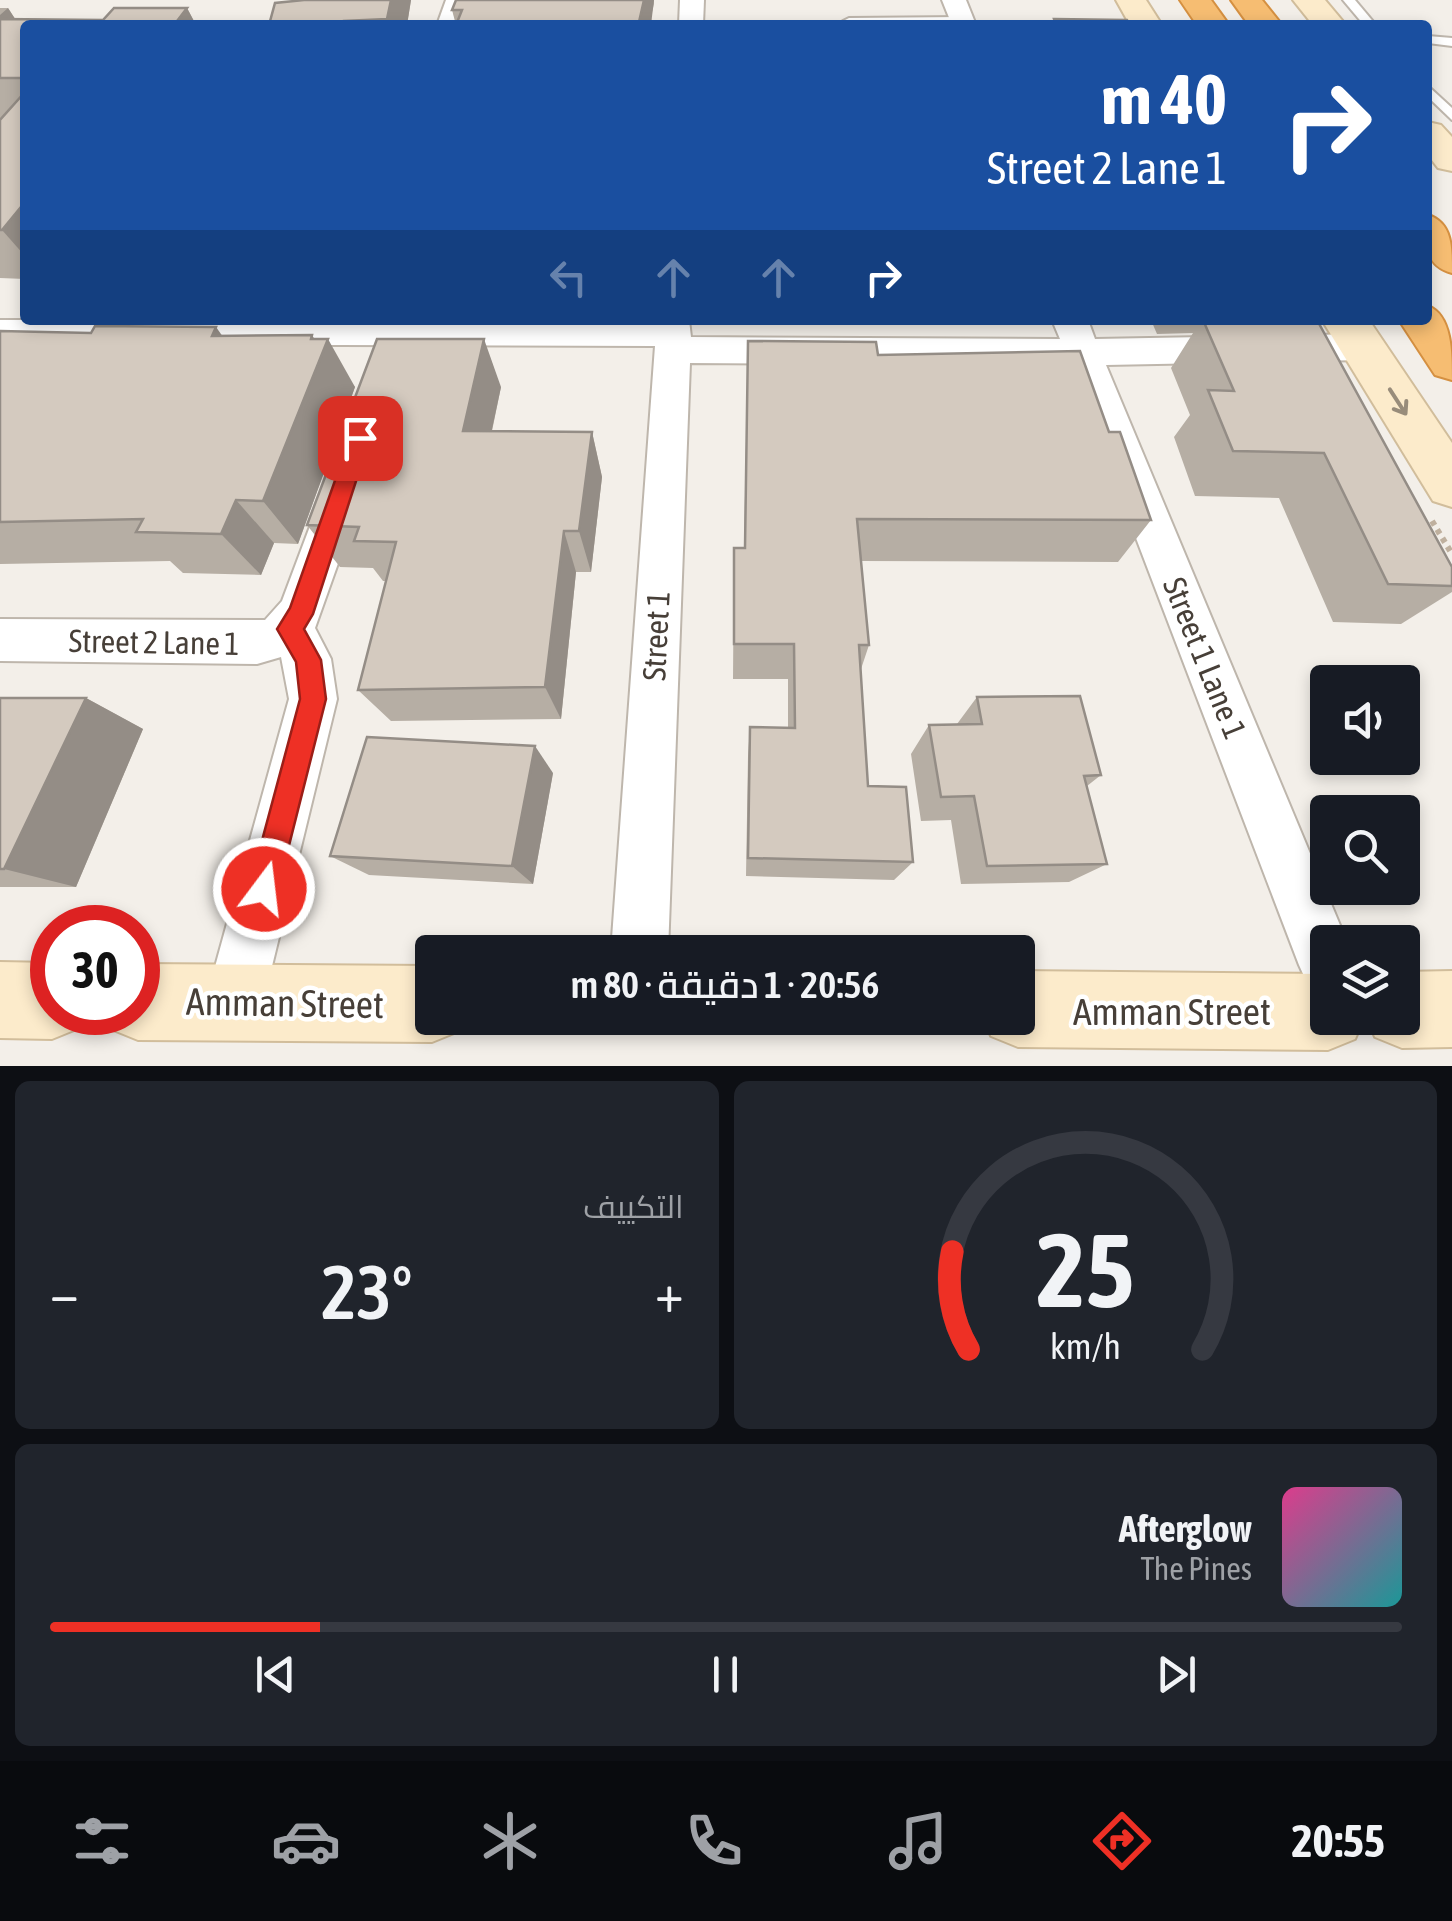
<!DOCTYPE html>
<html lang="ar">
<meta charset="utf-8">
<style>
body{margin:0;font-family:"Asap Condensed",Cairo,sans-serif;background:#20242c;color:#f1f3f6;direction:rtl;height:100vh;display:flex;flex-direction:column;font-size:38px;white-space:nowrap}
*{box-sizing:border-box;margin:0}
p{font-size:32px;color:#9ea1a6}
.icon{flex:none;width:55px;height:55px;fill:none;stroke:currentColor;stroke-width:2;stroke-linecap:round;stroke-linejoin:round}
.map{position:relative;height:1066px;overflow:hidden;direction:ltr}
.sheet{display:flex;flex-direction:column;gap:15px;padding:15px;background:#0d0f14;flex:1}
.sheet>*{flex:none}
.banner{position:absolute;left:20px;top:20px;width:1412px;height:305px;border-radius:10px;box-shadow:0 5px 15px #0003;direction:rtl;background:#1a4fa0;color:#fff;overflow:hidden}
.controls{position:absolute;left:1310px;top:665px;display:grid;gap:20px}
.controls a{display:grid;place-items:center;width:110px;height:110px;border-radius:10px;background:#171b24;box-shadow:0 5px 15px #0003;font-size:50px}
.speed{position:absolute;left:30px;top:905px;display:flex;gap:20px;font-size:50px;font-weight:700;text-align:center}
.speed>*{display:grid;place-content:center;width:130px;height:130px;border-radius:50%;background:#171b24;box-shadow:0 5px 15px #0003;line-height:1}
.speed .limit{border:15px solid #d22;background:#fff;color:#111}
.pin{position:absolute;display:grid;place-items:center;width:85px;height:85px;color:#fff;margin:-42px;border-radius:20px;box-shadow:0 5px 15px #0006}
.me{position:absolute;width:110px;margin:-55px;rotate:15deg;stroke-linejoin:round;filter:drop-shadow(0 0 8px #0008)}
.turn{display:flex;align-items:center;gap:35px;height:210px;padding:0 40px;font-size:45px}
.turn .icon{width:130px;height:130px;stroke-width:2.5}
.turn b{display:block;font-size:70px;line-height:85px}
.lanes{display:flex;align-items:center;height:95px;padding:0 40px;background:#0003;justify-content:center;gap:50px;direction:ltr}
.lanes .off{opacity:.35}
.big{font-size:75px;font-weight:600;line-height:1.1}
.sheet .card{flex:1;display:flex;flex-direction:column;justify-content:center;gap:15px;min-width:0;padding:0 35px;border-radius:15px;background:#20242c}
.sheet .dial{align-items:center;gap:0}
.dial svg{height:260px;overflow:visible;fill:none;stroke:#363941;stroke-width:7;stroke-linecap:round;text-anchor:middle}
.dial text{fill:#f1f3f6;stroke:none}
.song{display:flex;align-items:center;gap:30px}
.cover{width:120px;height:120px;border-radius:15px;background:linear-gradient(135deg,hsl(330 70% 55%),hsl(180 70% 35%))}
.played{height:10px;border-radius:5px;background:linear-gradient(90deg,#ee3025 20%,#363941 20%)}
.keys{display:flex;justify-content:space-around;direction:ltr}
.heat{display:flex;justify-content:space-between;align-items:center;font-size:55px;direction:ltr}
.sheet .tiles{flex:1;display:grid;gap:15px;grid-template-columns:1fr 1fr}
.card:last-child{grid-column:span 2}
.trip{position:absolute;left:415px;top:935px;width:620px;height:100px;border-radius:10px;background:#171b24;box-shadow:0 5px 15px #0003;font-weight:600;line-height:100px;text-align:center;direction:rtl}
.menu{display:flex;height:160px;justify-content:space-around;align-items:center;background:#090b0e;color:#9ea1a6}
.menu .icon{width:70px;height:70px}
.menu .current{color:#ee3025}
.menu b{font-size:45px;color:#f1f3f6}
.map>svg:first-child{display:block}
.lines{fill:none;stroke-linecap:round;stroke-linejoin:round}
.service-casing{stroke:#beb6ac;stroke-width:4}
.minor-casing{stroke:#beb6ac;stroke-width:4}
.secondary-casing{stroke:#d1bd9b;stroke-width:4}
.motorway-casing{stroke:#d59041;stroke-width:4}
.path{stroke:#bfb09e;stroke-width:6;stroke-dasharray:5 5;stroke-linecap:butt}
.service{fill:#fff;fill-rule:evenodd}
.minor{fill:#fff;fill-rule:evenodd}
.secondary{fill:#fcebcb;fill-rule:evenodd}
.motorway{fill:#f6bd72;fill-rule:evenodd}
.wall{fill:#b6aea4}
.shaded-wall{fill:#948d86}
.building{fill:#d4cabf;stroke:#948d86;stroke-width:2.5}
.oneway{stroke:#988c7a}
.route{fill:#ee3025;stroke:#9b1f18;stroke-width:2.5}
.labels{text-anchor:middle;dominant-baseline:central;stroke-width:9;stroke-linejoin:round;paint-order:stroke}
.street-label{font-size:32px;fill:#473f38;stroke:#fff}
.near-street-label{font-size:38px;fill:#473f38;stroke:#fff}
</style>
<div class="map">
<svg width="1452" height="1066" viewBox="0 0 1452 1066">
<rect width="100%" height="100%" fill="#f3efe9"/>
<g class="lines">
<!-- service casing -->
<g class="service-casing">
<g id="service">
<path d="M1343,0H1355L1376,25H1364Z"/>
<path d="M962,17L966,18V22L849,24L843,21L849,18Z"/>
<path d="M1428,36L1452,38V46L1428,43Z"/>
<path d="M1428,86L1452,108V120L1428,97Z"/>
</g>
</g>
<!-- minor casing -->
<g class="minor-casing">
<g id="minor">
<path d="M446,0H470L461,25H437Z"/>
<path d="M680,0H704L703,25H679Z"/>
<path d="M942,0H966L976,25H952Z"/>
<path d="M0,320H689L691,337L1060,339L1052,320H1088L1095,339L1363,334L1376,338L1381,347L1376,356L1363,360L1106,365L1347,942H1328V994L1308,985L1299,965L1070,365L690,363L668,952H611L655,346L0,344Z"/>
<path d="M342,476L357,481L363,493L315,628L331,659L337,699L263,1003L255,1024L234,1032L213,1024L205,1003L289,699L281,657L257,664L0,661V619L265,620L282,601L327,481Z"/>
</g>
</g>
<!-- secondary casing -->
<g class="secondary-casing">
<g id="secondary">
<path d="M1116,0H1146L1162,25H1130Z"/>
<path d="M1293,0H1325L1346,25H1313Z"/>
<path d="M1428,122L1441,125L1452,137V171L1438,168L1428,155Z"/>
<path d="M1322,320H1369L1452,443V507L1433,501Z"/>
<path d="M0,962L52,963V1012H85L79,1028L52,1039L0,1038Z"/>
<path d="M138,964L432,966V1018H465L459,1031L432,1042L138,1040L111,1029L104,1012H138Z"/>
<path d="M1018,971L1328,974V1018H1364L1355,1039L1328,1050L1018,1047L991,1036L983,1018H1018Z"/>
<path d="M1452,971V1047L1402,1048L1375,1037L1367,1018H1402V972Z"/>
</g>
</g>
<!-- motorway casing -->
<g class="motorway-casing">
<g id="motorway">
<path d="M1180,0H1211L1229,25H1197Z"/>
<path d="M1231,0H1262L1282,25H1249Z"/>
<path d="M1428,215C1452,223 1452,246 1452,273C1422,265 1427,241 1428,215Z"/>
<path d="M1428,306C1452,315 1452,353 1452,380L1435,375L1399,320H1428Z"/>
</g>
</g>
<!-- path -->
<path class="path" d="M1432,521L1452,554"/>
<!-- service -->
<use href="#service" class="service"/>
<!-- minor -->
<use href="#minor" class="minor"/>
<!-- secondary -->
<use href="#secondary" class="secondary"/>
<!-- motorway -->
<use href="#motorway" class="motorway"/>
</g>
<!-- wall -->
<g class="wall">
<path d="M304,0H411L407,25H269Z"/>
<path d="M456,0H654V4L650,20L456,25L452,10Z"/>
<path d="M0,8H8L15,19L103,20L187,8L196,25H25V279L0,278Z"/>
<path d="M879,320H1047L880,321Z"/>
<path d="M1151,320H1317L1452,567V592L1401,624L1333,622L1279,498L1195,496L1174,437L1190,415L1171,368L1193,333L1157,334Z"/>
<path d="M0,331L315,339L355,387L298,544L274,543L261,575L183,573L170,561L0,564Z"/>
<path d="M748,341L878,355L1109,432L1151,520L1118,562L861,561L869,645L861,669L868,786L913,862L894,880L746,876L748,756L750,727L788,728V679H733L734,548H744Z"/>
<path d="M501,387L492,431L592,432L602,477L591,572H576L561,719L391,721L358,690L386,581H383L373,568L340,567L307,525Z"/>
<path d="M977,697L1101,775L1087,786L1107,864L1069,882L961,884L951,820L921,821L911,754L929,725L957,724Z"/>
<path d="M0,698H86L143,729L76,887H0Z"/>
<path d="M553,773L533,884L369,875L330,856Z"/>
</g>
<!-- shaded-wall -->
<g class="shaded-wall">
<path d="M391,0H411L407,25H389L387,19Z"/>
<path d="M644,0H654L651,25H639Z"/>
<path d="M8,8L25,34L0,26V15Z"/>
<path d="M187,8L196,25H174Z"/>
<path d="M25,202V256L2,230Z"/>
<path d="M216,327L250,375L212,336Z"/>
<path d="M312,335L323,353L328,339L355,387L298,544L263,501Z"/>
<path d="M484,339L501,387L482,476L463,431Z"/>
<path d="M592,432L602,477L591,572L579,531Z"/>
<path d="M236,500L274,543L261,575L221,534Z"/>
<path d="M564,531L576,572L561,719L545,687Z"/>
<path d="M86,698L143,729L76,887L4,869Z"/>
<path d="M535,746L553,773L533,884L512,866Z"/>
</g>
<!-- building -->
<g class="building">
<path d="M304,0H391L387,19L344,21V25H269L275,3Z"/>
<path d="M456,0H644L639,22H647V25H456L462,10H452Z"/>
<path d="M114,8H187L174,25H25V78H0V19L103,20Z"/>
<path d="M1054,19L1127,20L1130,25H1056Z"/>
<path d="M25,92V202L2,230H0V120Z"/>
<path d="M1203,320H1317L1452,567V586L1388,584L1324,453L1233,451L1208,390L1234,391Z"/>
<path d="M95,326L216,327L212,336L312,335L311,339H328L263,501L236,500L221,534L136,532L143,519L0,522V331L91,333Z"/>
<path d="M377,339H484L463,431L592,432L579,531H564L545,687L358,690L396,542L354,541L359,527L307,525Z"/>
<path d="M748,341L876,342L878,355L1080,351L1109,432H1120L1151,520L857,519L869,645H859L868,786L906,787L913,862L748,858L750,727L795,728L794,644H734V548H745Z"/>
<path d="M1080,696L1101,775L1084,776L1107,864L987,866L974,796L941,797L929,725L982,724L977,697Z"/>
<path d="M0,698H86L4,869H0Z"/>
<path d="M367,737L535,746L512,866L330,856Z"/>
</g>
<!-- one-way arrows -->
<defs><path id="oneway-shaft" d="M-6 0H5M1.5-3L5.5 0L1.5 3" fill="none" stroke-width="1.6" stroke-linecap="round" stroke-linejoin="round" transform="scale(2.5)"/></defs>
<use class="oneway" href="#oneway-shaft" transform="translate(1398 402) rotate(57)"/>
<!-- route -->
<path class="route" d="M360,430L370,438L313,614L304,629L321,660L326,699L278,889L274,899L264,903L253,899L249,889L300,699L296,662L277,629L290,608L350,438Z"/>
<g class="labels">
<!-- street labels -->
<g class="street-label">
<text transform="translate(656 636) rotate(-87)">Street 1</text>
<text transform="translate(154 642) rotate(1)">Street 2 Lane 1</text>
<text transform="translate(1205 658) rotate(68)">Street 1 Lane 1</text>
</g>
<!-- near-street labels -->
<g class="near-street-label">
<text transform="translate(285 1003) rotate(1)">Amman Street</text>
<text x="1172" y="1011">Amman Street</text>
</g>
</g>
</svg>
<div class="controls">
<a><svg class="icon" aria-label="sound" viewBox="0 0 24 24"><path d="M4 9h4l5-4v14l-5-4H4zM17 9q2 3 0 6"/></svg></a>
<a><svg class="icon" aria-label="search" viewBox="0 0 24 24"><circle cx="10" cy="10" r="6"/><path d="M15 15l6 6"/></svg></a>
<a><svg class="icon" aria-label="layers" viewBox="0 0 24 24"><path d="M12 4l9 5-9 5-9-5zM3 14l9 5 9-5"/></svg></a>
</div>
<div class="speed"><div class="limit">30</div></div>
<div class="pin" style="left:360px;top:438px;background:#d93025"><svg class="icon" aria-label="arrive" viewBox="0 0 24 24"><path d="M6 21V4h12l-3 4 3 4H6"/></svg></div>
<svg class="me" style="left:264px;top:889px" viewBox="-20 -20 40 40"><circle r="17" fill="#ee3025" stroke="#fff" stroke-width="3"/><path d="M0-11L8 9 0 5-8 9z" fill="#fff"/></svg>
<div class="trip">20:56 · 1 دقيقة · 80 m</div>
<div class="banner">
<div class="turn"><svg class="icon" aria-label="right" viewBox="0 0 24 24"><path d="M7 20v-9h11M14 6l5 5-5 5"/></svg><div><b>40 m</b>Street 2 Lane 1</div></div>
<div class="lanes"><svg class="icon off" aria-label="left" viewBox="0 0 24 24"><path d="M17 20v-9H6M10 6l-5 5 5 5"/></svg><svg class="icon off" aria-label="ahead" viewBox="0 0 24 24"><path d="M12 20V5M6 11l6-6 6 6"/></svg><svg class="icon off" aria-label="ahead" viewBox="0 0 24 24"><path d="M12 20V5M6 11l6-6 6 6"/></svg><svg class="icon" aria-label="right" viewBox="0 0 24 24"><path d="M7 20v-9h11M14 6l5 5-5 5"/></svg></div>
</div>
</div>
<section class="sheet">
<div class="tiles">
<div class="card dial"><svg viewBox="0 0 100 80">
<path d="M14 69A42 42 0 1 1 86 69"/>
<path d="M14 69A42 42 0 0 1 9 39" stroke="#ee3025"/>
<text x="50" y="56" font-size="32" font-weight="700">25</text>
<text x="50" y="72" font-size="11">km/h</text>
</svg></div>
<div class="card"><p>التكييف</p>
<div class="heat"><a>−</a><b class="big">23°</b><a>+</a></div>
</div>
<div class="card">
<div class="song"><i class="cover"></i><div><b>Afterglow</b><p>The Pines</p></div></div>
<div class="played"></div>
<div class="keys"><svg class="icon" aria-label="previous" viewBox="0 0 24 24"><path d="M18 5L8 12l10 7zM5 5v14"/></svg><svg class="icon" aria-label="pause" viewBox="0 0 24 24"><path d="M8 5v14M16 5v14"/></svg><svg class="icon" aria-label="next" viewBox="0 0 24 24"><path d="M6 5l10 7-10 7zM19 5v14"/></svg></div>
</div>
</div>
</section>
<nav class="menu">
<b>20:55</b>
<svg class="icon current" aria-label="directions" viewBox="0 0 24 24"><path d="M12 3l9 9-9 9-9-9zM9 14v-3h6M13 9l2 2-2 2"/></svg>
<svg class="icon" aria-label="music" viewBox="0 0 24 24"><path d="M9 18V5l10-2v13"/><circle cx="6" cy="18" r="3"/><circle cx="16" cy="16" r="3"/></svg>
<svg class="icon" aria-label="phone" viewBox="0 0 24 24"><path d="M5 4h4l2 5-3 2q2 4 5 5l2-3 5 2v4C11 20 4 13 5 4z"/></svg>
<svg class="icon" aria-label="climate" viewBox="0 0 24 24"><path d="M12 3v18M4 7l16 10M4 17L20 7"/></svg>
<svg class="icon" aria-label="car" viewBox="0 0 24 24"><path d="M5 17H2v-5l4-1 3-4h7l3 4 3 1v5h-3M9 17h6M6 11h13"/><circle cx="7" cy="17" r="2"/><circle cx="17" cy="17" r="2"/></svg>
<svg class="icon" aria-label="filters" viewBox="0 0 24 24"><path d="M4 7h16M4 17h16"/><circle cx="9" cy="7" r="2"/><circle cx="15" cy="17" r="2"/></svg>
</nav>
